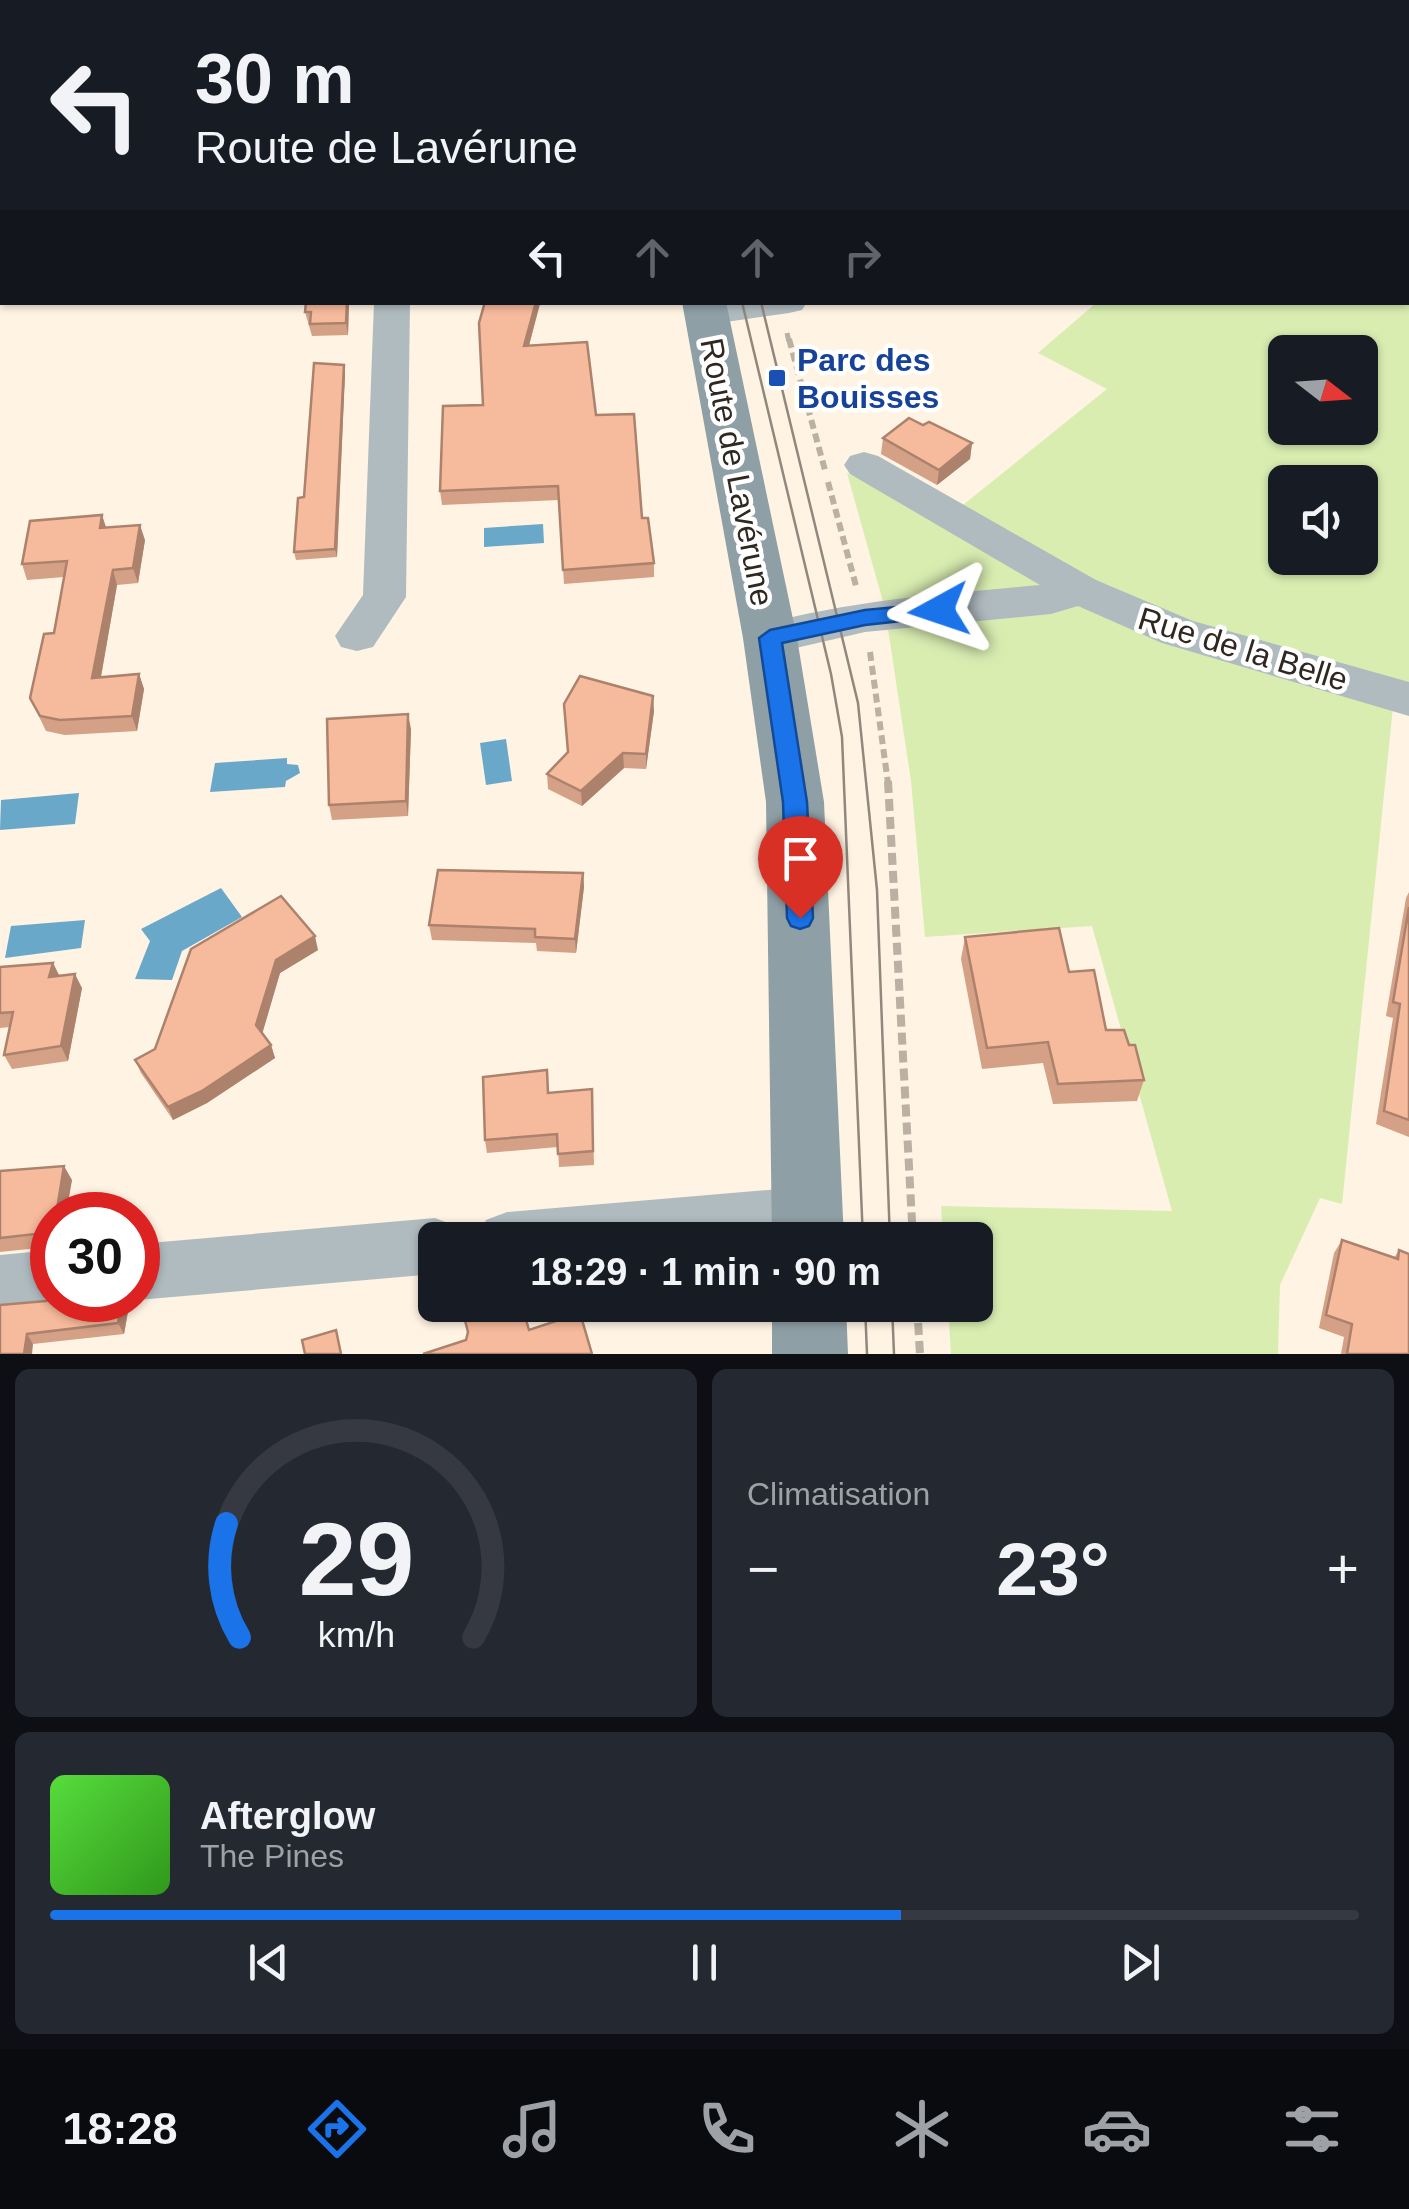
<!DOCTYPE html>
<html lang="fr">
<meta charset="utf-8">
<style>
body{margin:0;font-family:Arial,sans-serif;background:#242831;color:#f1f3f6;height:100vh;display:flex;flex-direction:column;font-size:38px;white-space:nowrap}
*{box-sizing:border-box;margin:0}
p{font-size:32px;color:#9ea1a6}
.icon{flex:none;width:55px;height:55px;fill:none;stroke:currentColor;stroke-width:2;stroke-linecap:round;stroke-linejoin:round}
.map{position:relative;height:1354px;overflow:hidden}
.panel{display:flex;flex-direction:column;gap:15px;padding:15px;background:#0d0f14;flex:1}
.panel>*{flex:none}
.hud{position:absolute;left:0px;top:0px;width:1410px;height:305px;box-shadow:0 2px 8px #0004;background:#171b24;color:#f1f3f6;overflow:hidden}
.needle{width:65px;rotate:107deg}
.buttons{position:absolute;left:1268px;top:335px;display:grid;gap:20px}
.buttons a{display:grid;place-items:center;width:110px;height:110px;border-radius:15px;background:#171b24;box-shadow:0 2px 8px #0004;font-size:50px}
.speed{position:absolute;left:30px;top:1192px;display:flex;gap:20px;font-size:50px;font-weight:700;text-align:center}
.speed>*{display:grid;place-content:center;width:130px;height:130px;border-radius:50%;background:#171b24;box-shadow:0 2px 8px #0004;line-height:1}
.speed .limit{border:15px solid #d22;background:#fff;color:#111}
.pin{position:absolute;display:grid;place-items:center;width:85px;height:85px;color:#fff;margin:-102px -42px;border-radius:50% 50% 50% 0;rotate:-45deg;box-shadow:0 0 10px #0007}
.pin .icon{rotate:45deg}
.me{position:absolute;width:110px;margin:-55px;rotate:265deg;stroke-linejoin:round;filter:drop-shadow(0 0 8px #0008)}
.turn{display:flex;align-items:center;gap:35px;height:210px;padding:0 30px;font-size:45px}
.turn .icon{width:130px;height:130px;stroke-width:2.5}
.turn b{display:block;font-size:70px;line-height:85px}
.lanes{display:flex;align-items:center;height:95px;padding:0 30px;background:#0003;justify-content:center;gap:50px;direction:ltr}
.lanes .off{opacity:.35}
.big{font-size:75px;font-weight:600;line-height:1.1}
.panel .widget{flex:1;display:flex;flex-direction:column;justify-content:center;gap:15px;min-width:0;padding:0 35px;border-radius:15px;background:#242831}
.panel .dial{align-items:center;gap:0}
.dial svg{height:260px;overflow:visible;fill:none;stroke:#363941;stroke-width:7;stroke-linecap:round;text-anchor:middle}
.dial text{fill:#f1f3f6;stroke:none}
.song{display:flex;align-items:center;gap:30px}
.cover{width:120px;height:120px;border-radius:15px;background:linear-gradient(135deg,hsl(110 70% 55%),hsl(110 70% 35%))}
.played{height:10px;border-radius:5px;background:linear-gradient(90deg,#1a73e8 65%,#363941 65%)}
.keys{display:flex;justify-content:space-around;direction:ltr}
.heat{display:flex;justify-content:space-between;align-items:center;font-size:55px;direction:ltr}
.panel .tiles{flex:1;display:grid;gap:15px;grid-template-columns:1fr 1fr}
.widget:last-child{grid-column:span 2}
.trip{position:absolute;left:418px;top:1222px;width:575px;height:100px;border-radius:15px;background:#171b24;box-shadow:0 2px 8px #0004;font-weight:600;line-height:100px;text-align:center}
.menu{display:flex;height:160px;justify-content:space-around;align-items:center;background:#090b0e;color:#9ea1a6}
.menu .icon{width:70px;height:70px}
.menu .on{color:#1a73e8}
.menu b{font-size:45px;color:#f1f3f6}
.map>svg:first-child{display:block}
.green{fill:#d9edb1;fill-rule:evenodd}
.water{fill:#6aa8ca}
.lines{fill:none;stroke-linecap:round;stroke-linejoin:round}
.path-far2{stroke:#bab0a3;stroke-width:5;stroke-dasharray:8 4;stroke-linecap:butt}
.path-far1{stroke:#bab0a3;stroke-width:6;stroke-dasharray:9 5;stroke-linecap:butt}
.path{stroke:#bab0a3;stroke-width:8;stroke-dasharray:12 6;stroke-linecap:butt}
.street{fill:#b0bbc0;fill-rule:evenodd}
.secondary{fill:#8f9fa6;fill-rule:evenodd}
.tram{stroke:#91887d;stroke-width:2.5}
.wall{fill:#d4a086}
.shaded-wall{fill:#ac826d}
.building{fill:#f6ba9c;stroke:#ac826d;stroke-width:2.5}
.route{fill:#1a73e8;stroke:#114b97;stroke-width:2.5}
.transit-dot{fill:#1a4fb4;stroke:#fff;stroke-width:4}
.labels{text-anchor:middle;dominant-baseline:central;stroke-width:9;stroke-linejoin:round;paint-order:stroke}
.transit-label{font-size:32px;font-weight:bold;fill:#164399;stroke:#fff;text-anchor:start}
.street-label{font-size:32px;fill:#2e2821;stroke:#fff}
</style>
<div class="map">
<svg width="1409" height="1354" viewBox="0 0 1409 1354">
<rect width="100%" height="100%" fill="#fff3e3"/>
<!-- green -->
<g class="green">
<path d="M1064,0H1409V56L1408,2H1061Z"/>
<path d="M1409,176V687L1393,707L1342,1204L1320,1198L1280,1285L1278,1354H951L948,1305H975V1240H943L941,1206L1172,1211L1092,926L925,937L911,781L885,609L847,473L943,519L963,505L1107,389L1038,353L1096,303L1408,302ZM1285,352H1360V428H1285ZM1285,482H1360V558H1285Z"/>
</g>
<!-- water -->
<g class="water">
<path d="M543,524L544,543L484,547V528Z"/>
<path d="M506,739L512,781L486,785L480,743Z"/>
<path d="M287,758V764L298,765L300,773L286,781L285,787L210,792L215,763Z"/>
<path d="M79,793L75,824L0,830L1,800Z"/>
<path d="M221,888L242,917L182,951L172,980L135,979L150,941L141,929Z"/>
<path d="M85,920L81,948L5,958L11,926Z"/>
</g>
<g class="lines">
<!-- path-far2 -->
<path class="path-far2" d="M787,333L789,342"/>
<!-- path-far1 -->
<g class="path-far1">
<path d="M789,339L825,470"/>
<path d="M828,482L856,586"/>
<path d="M870,652L888,783"/>
</g>
<!-- path -->
<g class="path">
<path d="M888,781L913,1240"/>
<path d="M917,1305L920,1354"/>
</g>
<!-- street -->
<g class="street">
<path d="M1409,157V177L1408,178V158Z"/>
<rect x="0" y="167" width="2" height="20"/>
<path d="M374,302H410L406,597L373,647L357,651L341,647L335,636L363,595Z"/>
<path d="M807,302L802,310L789,313L705,325L692,322L687,314L692,306L710,302Z"/>
<path d="M864,452L878,456L1096,580L1193,621L1409,682V716L1162,643L1078,606L1051,614L865,632L770,654L754,649L748,638L754,627C848,600 944,594 1040,585L850,474L844,465L850,456Z"/>
<path d="M807,1183L828,1191L836,1210L828,1229L794,1240H478L486,1220L507,1212L780,1189Z"/>
<path d="M435,1218L456,1226L462,1240H435V1274L138,1300H137L138,1244Z"/>
<path d="M52,1250V1300H71L52,1308L0,1313V1255Z"/>
</g>
<!-- secondary -->
<g class="secondary">
<path d="M682,302H726L797,638L824,802L844,1240H772L766,802L743,638Z"/>
<path d="M772,1305H846L848,1354H772Z"/>
</g>
<!-- tram -->
<g class="tram">
<path d="M742,302L831,674L842,737L863,1240"/>
<path d="M761,302L858,703L877,890L890,1240"/>
<path d="M865,1305L867,1354"/>
<path d="M892,1305L894,1354"/>
</g>
</g>
<!-- wall -->
<g class="wall">
<path d="M349,302L348,335L312,336L305,312Z"/>
<path d="M485,302H540L529,346L596,415L642,518L654,563V577L564,584L559,500L442,505L440,491L483,405Z"/>
<path d="M345,373L337,557L296,560L294,552L304,497Z"/>
<path d="M923,425L972,443L970,459L937,485L881,454L883,438Z"/>
<path d="M106,528L145,540L138,583L117,585L101,677L139,674L144,689L137,731L65,735L46,731L30,698L54,633L64,577L27,580L22,564Z"/>
<path d="M654,711L646,769L624,768L582,806L548,789L547,774Z"/>
<path d="M411,729L408,816L332,820L329,805Z"/>
<path d="M583,873L584,887L576,953L537,951L536,943L432,940L429,925Z"/>
<path d="M1409,892V1137L1376,1124L1393,1018L1386,1016L1406,898Z"/>
<path d="M965,937L1069,972L1106,1030L1129,1045L1144,1080L1137,1101L1053,1104L1043,1063L982,1069L961,959Z"/>
<path d="M191,949L318,950L280,973L262,1033L271,1045L275,1058L207,1103L173,1120L141,1073L135,1060L155,1049Z"/>
<path d="M53,963L59,976L82,988L68,1061L12,1069L4,1055L10,1027L0,1028V967Z"/>
<path d="M547,1070L549,1093L592,1089L594,1165L559,1167L558,1147L487,1153L485,1140Z"/>
<path d="M0,1171L72,1180L48,1247L0,1252Z"/>
<path d="M1342,1240L1394,1258L1399,1250L1409,1354H1341L1344,1337L1319,1328L1334,1253Z"/>
<path d="M130,1300L124,1334L33,1344L0,1305Z"/>
</g>
<!-- shaded-wall -->
<g class="shaded-wall">
<path d="M2,144V160L0,161V145Z"/>
<path d="M347,302H349L348,335L346,323Z"/>
<path d="M536,302H540V304L525,360L524,346Z"/>
<path d="M344,365L345,373L337,557L335,549Z"/>
<path d="M972,443L970,459L937,485L939,470Z"/>
<path d="M102,515L107,530L100,528Z"/>
<path d="M140,525L145,540L138,583L133,568Z"/>
<path d="M113,570L117,585L98,693L92,678Z"/>
<path d="M139,674L144,689L137,731L132,716Z"/>
<path d="M653,696L654,711L646,769V754Z"/>
<path d="M408,714L411,729L408,816L406,801Z"/>
<path d="M623,753L624,768L582,806L581,791Z"/>
<path d="M583,873L584,887L576,953L575,939Z"/>
<path d="M315,936L318,950L280,973L261,1038L256,1025L276,960Z"/>
<path d="M53,963L60,977H49Z"/>
<path d="M75,974L82,988L68,1061L61,1046Z"/>
<path d="M271,1045L275,1058L207,1103L173,1120L168,1107Z"/>
<path d="M64,1166L72,1180L66,1215H56Z"/>
<path d="M52,1237V1272L48,1264Z"/>
<path d="M122,1300H130L124,1334L118,1323Z"/>
<path d="M27,1334L33,1344L32,1354H24Z"/>
</g>
<!-- building -->
<g class="building">
<path d="M675,0H700L716,2H674Z"/>
<path d="M1409,55V118H1408V56Z"/>
<path d="M306,302H347L346,323L310,324L311,312H305Z"/>
<path d="M485,302H536L524,346L587,342L596,415L634,414L642,518H648L654,563L563,570L558,486L440,491L443,406L483,405L479,323Z"/>
<path d="M314,363L344,365L335,549L294,552L298,498L304,497Z"/>
<path d="M909,418L923,425L929,422L972,443L939,470L883,438Z"/>
<path d="M102,515L100,528L140,525L133,568L113,570L92,678L139,674L132,716L60,720L40,716L30,698L44,634L54,633L67,561L22,564L30,521Z"/>
<path d="M580,676L653,696L646,754L623,753L581,791L547,774L568,752L564,704Z"/>
<path d="M408,714L406,801L329,805L327,719Z"/>
<path d="M438,870L583,873L575,939L535,937V929L429,925Z"/>
<path d="M281,896L315,936L276,960L256,1025L271,1045L202,1091L168,1107L135,1060L155,1049L191,949Z"/>
<path d="M1409,907V1120L1384,1111L1400,1004L1393,1002Z"/>
<path d="M1059,928L1069,972L1094,970L1106,1030H1124L1129,1045H1135L1144,1080L1058,1084L1048,1042L987,1048L965,937Z"/>
<path d="M53,963L49,977L75,974L61,1046L4,1055L13,1012L0,1013V967Z"/>
<path d="M547,1070L548,1093L592,1089L593,1151L558,1154L557,1134L485,1140L483,1077Z"/>
<path d="M64,1166L56,1215H52V1237L48,1264V1237L44,1233L0,1238V1171Z"/>
<path d="M1342,1240L1398,1259L1399,1250L1409,1254V1354H1347L1352,1324L1326,1315Z"/>
<path d="M52,1298V1300H122L118,1323L27,1334L24,1354H0V1305L46,1301Z"/>
<path d="M461,1305H500L502,1320L524,1313L529,1330L580,1313L592,1354H423L466,1340L468,1332Z"/>
<path d="M336,1330L341,1354H305L302,1340Z"/>
</g>
<!-- route -->
<path class="route" d="M939,603L950,610L947,616L865,625L782,643L807,802L813,918L809,926L800,929L791,926L787,918L783,802L759,638L770,630L865,610Z"/>
<!-- markers -->
<rect class="transit-dot" x="767" y="368" width="20" height="20" rx="5"/>
<g class="labels">
<!-- transit labels -->
<g class="transit-label">
<text x="797" y="360">Parc des<tspan x="797" dy="37">Bouisses</tspan></text>
</g>
<!-- street labels -->
<g class="street-label">
<text transform="translate(737 472) rotate(79)">Route de Lavérune</text>
<text transform="translate(1243 649) rotate(17)">Rue de la Belle</text>
</g>
</g>
</svg>
<div class="buttons">
<a><svg class="needle" viewBox="-14 -14 28 28"><path d="M0-13l5 13h-10z" fill="#e53935"/><path d="M0 13l5-13h-10z" fill="#9ea1a6"/></svg></a>
<a><svg class="icon" aria-label="sound" viewBox="0 0 24 24"><path d="M4 9h4l5-4v14l-5-4H4zM17 9q2 3 0 6"/></svg></a>
</div>
<div class="speed"><div class="limit">30</div></div>
<div class="pin" style="left:800px;top:918px;background:#d93025"><svg class="icon" aria-label="arrive" viewBox="0 0 24 24"><path d="M6 21V4h12l-3 4 3 4H6"/></svg></div>
<svg class="me" style="left:939px;top:610px" viewBox="-20 -20 40 40"><path d="M0-17L14 15 0 8-14 15z" fill="#1a73e8" stroke="#fff" stroke-width="4"/></svg>
<div class="trip">18:29 · 1 min · 90 m</div>
<div class="hud">
<div class="turn"><svg class="icon" aria-label="left" viewBox="0 0 24 24"><path d="M17 20v-9H6M10 6l-5 5 5 5"/></svg><div><b>30 m</b>Route de Lavérune</div></div>
<div class="lanes"><svg class="icon" aria-label="left" viewBox="0 0 24 24"><path d="M17 20v-9H6M10 6l-5 5 5 5"/></svg><svg class="icon off" aria-label="ahead" viewBox="0 0 24 24"><path d="M12 20V5M6 11l6-6 6 6"/></svg><svg class="icon off" aria-label="ahead" viewBox="0 0 24 24"><path d="M12 20V5M6 11l6-6 6 6"/></svg><svg class="icon off" aria-label="right" viewBox="0 0 24 24"><path d="M7 20v-9h11M14 6l5 5-5 5"/></svg></div>
</div>
</div>
<section class="panel">
<div class="tiles">
<div class="widget dial"><svg viewBox="0 0 100 80">
<path d="M14 69A42 42 0 1 1 86 69"/>
<path d="M14 69A42 42 0 0 1 10 34" stroke="#1a73e8"/>
<text x="50" y="56" font-size="32" font-weight="700">29</text>
<text x="50" y="72" font-size="11">km/h</text>
</svg></div>
<div class="widget"><p>Climatisation</p>
<div class="heat"><a>−</a><b class="big">23°</b><a>+</a></div>
</div>
<div class="widget">
<div class="song"><i class="cover"></i><div><b>Afterglow</b><p>The Pines</p></div></div>
<div class="played"></div>
<div class="keys"><svg class="icon" aria-label="previous" viewBox="0 0 24 24"><path d="M18 5L8 12l10 7zM5 5v14"/></svg><svg class="icon" aria-label="pause" viewBox="0 0 24 24"><path d="M8 5v14M16 5v14"/></svg><svg class="icon" aria-label="next" viewBox="0 0 24 24"><path d="M6 5l10 7-10 7zM19 5v14"/></svg></div>
</div>
</div>
</section>
<nav class="menu">
<b>18:28</b>
<svg class="icon on" aria-label="directions" viewBox="0 0 24 24"><path d="M12 3l9 9-9 9-9-9zM9 14v-3h6M13 9l2 2-2 2"/></svg>
<svg class="icon" aria-label="music" viewBox="0 0 24 24"><path d="M9 18V5l10-2v13"/><circle cx="6" cy="18" r="3"/><circle cx="16" cy="16" r="3"/></svg>
<svg class="icon" aria-label="phone" viewBox="0 0 24 24"><path d="M5 4h4l2 5-3 2q2 4 5 5l2-3 5 2v4C11 20 4 13 5 4z"/></svg>
<svg class="icon" aria-label="climate" viewBox="0 0 24 24"><path d="M12 3v18M4 7l16 10M4 17L20 7"/></svg>
<svg class="icon" aria-label="car" viewBox="0 0 24 24"><path d="M5 17H2v-5l4-1 3-4h7l3 4 3 1v5h-3M9 17h6M6 11h13"/><circle cx="7" cy="17" r="2"/><circle cx="17" cy="17" r="2"/></svg>
<svg class="icon" aria-label="filters" viewBox="0 0 24 24"><path d="M4 7h16M4 17h16"/><circle cx="9" cy="7" r="2"/><circle cx="15" cy="17" r="2"/></svg>
</nav>
